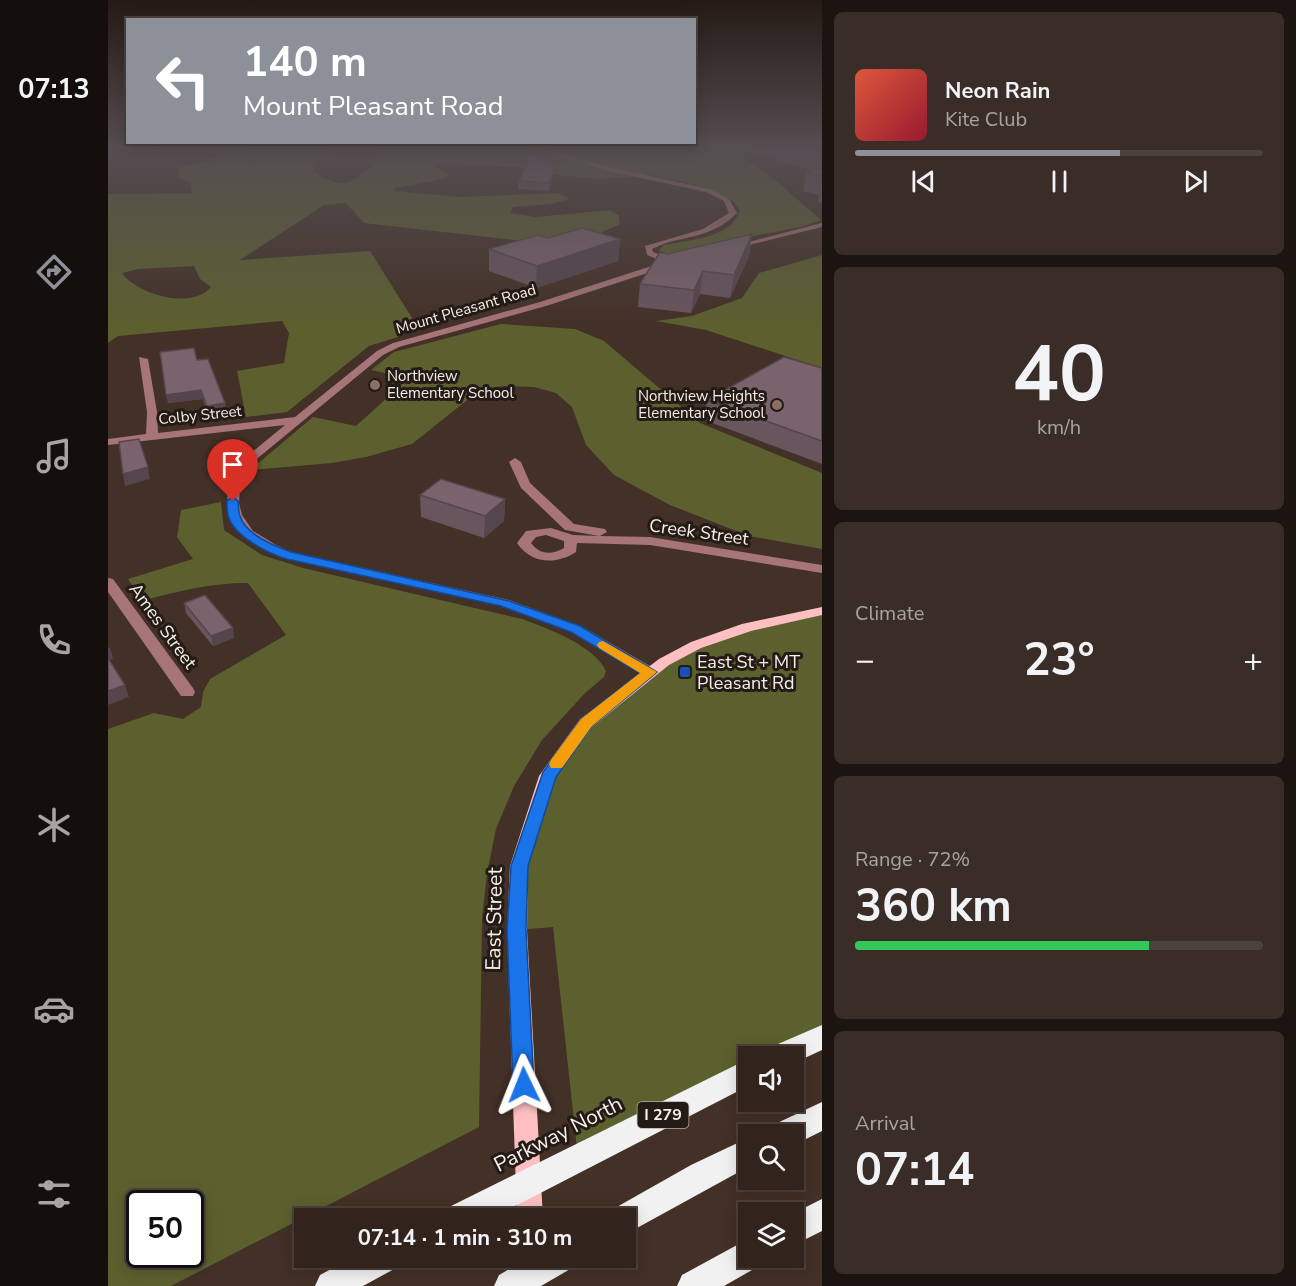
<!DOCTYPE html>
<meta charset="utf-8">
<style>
body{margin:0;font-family:"Nunito Sans",sans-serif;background:#3a2c26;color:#f1f3f6;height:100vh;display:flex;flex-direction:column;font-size:22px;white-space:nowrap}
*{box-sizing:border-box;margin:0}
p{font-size:20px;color:#a8a4a4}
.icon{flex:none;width:33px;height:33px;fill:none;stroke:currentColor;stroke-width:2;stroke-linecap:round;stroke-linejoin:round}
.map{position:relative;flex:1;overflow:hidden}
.panel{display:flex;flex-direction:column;gap:12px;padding:12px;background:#1c1410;width:474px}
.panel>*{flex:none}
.banner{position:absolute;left:18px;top:18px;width:570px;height:126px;border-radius:0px;box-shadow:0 3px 15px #0003,0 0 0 2px #4d413b;background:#8c9099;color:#fff;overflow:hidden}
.fabs{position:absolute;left:630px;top:1046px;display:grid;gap:12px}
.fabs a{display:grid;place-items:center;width:66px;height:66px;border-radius:0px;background:#32241d;box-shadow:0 3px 15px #0003,0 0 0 2px #4d413b;font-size:30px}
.speed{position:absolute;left:18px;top:1190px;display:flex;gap:12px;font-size:30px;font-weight:700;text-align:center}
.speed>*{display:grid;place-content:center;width:78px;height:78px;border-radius:50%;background:#32241d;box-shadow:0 3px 15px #0003,0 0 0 2px #4d413b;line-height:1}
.speed .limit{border:3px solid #111;border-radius:9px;background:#fff;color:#111}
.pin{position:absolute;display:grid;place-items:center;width:51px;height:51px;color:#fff;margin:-62px -26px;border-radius:50% 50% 50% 0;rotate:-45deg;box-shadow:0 0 6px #0007}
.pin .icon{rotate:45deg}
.me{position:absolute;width:66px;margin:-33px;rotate:358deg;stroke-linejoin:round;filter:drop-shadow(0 0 4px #0008)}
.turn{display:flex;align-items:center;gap:21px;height:126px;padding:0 18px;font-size:27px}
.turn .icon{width:78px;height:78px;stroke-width:2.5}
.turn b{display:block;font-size:42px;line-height:51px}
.big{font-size:45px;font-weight:700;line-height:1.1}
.panel .card{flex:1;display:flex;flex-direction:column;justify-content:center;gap:9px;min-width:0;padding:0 21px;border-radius:9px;background:#3a2c26}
.panel .dial{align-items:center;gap:0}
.dial b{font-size:78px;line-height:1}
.song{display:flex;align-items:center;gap:18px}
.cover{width:72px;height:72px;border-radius:9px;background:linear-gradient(135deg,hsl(10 70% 55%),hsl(350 70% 35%))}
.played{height:6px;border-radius:3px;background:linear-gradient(90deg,#8c9099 65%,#4d413b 65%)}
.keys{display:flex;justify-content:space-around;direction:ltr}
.heat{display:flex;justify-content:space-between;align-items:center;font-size:33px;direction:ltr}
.charge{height:9px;border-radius:4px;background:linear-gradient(90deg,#34c759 72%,#4d413b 0)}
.trip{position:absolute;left:186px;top:1208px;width:342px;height:60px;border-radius:0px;background:#32241d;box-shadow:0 3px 15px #0003,0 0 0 2px #4d413b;font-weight:700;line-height:60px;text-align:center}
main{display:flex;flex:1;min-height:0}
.tabs{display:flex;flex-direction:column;width:108px;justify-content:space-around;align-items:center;background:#140e0c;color:#a8a4a4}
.tabs .icon{width:42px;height:42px}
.tabs .on{color:#8c9099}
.tabs b{font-size:27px;color:#f1f3f6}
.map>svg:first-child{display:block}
.green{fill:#5c602e;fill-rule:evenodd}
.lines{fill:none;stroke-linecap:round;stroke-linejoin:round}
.minor{fill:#a77478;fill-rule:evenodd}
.major{fill:#febfc3;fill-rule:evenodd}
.highway{fill:#f1f1f1;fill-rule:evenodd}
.wall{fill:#69555e}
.shaded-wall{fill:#55454c}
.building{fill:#7a636d;stroke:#55454c;stroke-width:1.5}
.route{fill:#1a73e8;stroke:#114b97;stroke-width:1.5}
.slow{fill:#f59e0b}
.education-dot{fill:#8d6e63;stroke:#231b16;stroke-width:2}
.transit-dot{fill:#1a4fb4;stroke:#231b16;stroke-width:2}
.labels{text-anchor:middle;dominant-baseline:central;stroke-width:6;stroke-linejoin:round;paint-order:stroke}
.far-street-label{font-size:15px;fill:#faeee8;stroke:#231b16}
.far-poi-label{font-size:15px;fill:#faeee8;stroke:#231b16;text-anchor:start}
.shield{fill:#231b16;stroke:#baafa9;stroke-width:1.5}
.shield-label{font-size:16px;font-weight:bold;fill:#faeee8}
.street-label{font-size:18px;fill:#faeee8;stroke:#231b16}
.poi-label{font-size:18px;fill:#faeee8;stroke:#231b16;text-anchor:start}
.near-street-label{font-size:21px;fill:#faeee8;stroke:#231b16}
</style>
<main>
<nav class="tabs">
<b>07:13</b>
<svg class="icon on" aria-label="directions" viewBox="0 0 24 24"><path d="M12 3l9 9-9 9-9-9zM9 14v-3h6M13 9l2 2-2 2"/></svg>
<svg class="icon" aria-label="music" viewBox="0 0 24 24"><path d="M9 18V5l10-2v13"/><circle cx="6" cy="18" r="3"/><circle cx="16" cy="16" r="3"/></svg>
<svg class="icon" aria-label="phone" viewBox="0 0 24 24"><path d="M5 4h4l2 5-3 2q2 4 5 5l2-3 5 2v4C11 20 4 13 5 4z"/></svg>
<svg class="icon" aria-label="climate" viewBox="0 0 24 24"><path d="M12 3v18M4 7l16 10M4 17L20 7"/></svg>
<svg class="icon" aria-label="car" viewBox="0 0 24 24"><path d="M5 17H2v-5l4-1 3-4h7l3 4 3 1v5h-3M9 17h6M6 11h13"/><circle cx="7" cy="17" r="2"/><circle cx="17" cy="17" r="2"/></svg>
<svg class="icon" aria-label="filters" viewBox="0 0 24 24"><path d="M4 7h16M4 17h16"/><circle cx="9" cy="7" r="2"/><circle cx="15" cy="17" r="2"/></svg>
</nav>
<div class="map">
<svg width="714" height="1286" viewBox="0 0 714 1286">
<rect width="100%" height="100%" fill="#433027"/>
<!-- green -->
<g class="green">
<path d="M143,149H222L229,156L210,161L205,172C235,188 238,188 264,166L258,161L269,156L268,149H619L659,173L713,220L693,227L633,238L563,256L551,250L556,245C581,240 624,238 632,210L625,201L597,187L544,175L491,179L457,176L409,167L329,163L326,167L341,175L326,181L287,188L286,191L351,197L449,193L462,199L443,204L405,207L402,213L427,217L502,210L511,216L512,224L479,239L433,243L256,223L238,203L216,205L132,260L262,251L306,321L290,337L261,346L179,412L138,417L129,371L176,363L181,333L174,321L10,336L0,343V194L84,193L83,184L70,177V168ZM86,266L92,279L103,287C84,310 30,295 14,273L30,269Z"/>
<path d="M714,255V368L598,330L548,321L584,316L634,298L651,273Z"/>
<path d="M393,324L467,329L496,341L592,423L714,473V549L641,536L562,505L506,475L478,445L464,407L448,393L426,387L396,386L373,389L304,444L258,457L224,463L142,470L205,417L248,426L301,378L263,370L286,352Z"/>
<path d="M113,502L116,530L154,555L195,568L414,619C439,628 487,646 498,671L496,677L477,693L434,740L406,786L388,829L379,873L374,919L371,1127L63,1286H0V729L46,713L75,719L93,707L95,692L102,679L178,635L140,583C103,583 70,591 34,601L20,579L85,559L69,537L73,510ZM32,1203H82V1254H32Z"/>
<path d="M714,611V1037L673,1056H640V1072L470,1158L445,927L409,930L411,866L440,776L478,723L588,645Z"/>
</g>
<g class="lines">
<!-- minor -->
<g class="minor">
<path d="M424,149H435L506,168L602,189L621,199L629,213C601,241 573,234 544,249L545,252L565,260L564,265L438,306L291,347L275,355L133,472L131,503L134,515L145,531L168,545L183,552L401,600L473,626L547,669L550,672L547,675L542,677L463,632L392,606L174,558C128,538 114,522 121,471L177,425L0,445V439L38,434L39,412L31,357L40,359L49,412L50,433L187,417L269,351L285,343L432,302L556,262L539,255L537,246L595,229L621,213L616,201L598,192L505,172Z"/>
<path d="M714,223V227L625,249L621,247Z"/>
<path d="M407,458L413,462L422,483L466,524L497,529L499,532L492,536L542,537L714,565V573L542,545L469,543L468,552C448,565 423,564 409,543L418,531L443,528L465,535L491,536L457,530L413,488L401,462ZM438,535L456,541V548C444,555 432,555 423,543L428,537Z"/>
<path d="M0,578L5,579L85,688L87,692L85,696H73L0,592Z"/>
</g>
<!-- major -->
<path class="major" d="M714,607V615L643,631L593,648L561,665L484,727L448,777L420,866L419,930L435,1218H409L399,930L402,866L431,776L472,719L551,659L583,642L634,624Z"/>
<!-- highway -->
<g class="highway">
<path d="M714,1025V1050L686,1063V1056H660L663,1047Z"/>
<path d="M640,1059V1086L384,1218H337L341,1207Z"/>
<path d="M714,1102V1131L686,1145V1134H663L667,1124Z"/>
<path d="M640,1138V1167L518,1234V1218H503L507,1208L583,1165Z"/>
<path d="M714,1199V1231L686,1245V1213Z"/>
<path d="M640,1239V1257H655L651,1266L616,1286H569L574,1275Z"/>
<path d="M245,1257H293L288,1268L255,1286H207L212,1275Z"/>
<path d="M422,1257H469L464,1268L433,1286H386L391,1275Z"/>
</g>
</g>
<!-- wall -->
<g class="wall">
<path d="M45,149H118L105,153L45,151Z"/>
<path d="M632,149H714V203L710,202L711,195L695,191L698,172L705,170L682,164Z"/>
<path d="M446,175L441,191L410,189L411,181Z"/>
<path d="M644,234L641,256L622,298L592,294L583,313L530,307L532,284L559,254Z"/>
<path d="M440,238L512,239L510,261L428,288L381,271V249Z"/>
<path d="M89,360L117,403L118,412L100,414L95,399L60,403Z"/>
<path d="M714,368V464L596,420L599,400Z"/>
<path d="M312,495L397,499L396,521L376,538L313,517Z"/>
<path d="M76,603L126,638L105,646L78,613Z"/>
</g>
<!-- shaded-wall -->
<g class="shaded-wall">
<path d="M105,149H118L105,153Z"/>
<path d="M447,168L446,175L441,191V183Z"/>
<path d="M644,234L641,256L622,298L626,275Z"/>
<path d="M512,239L510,261L428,288L429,266Z"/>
<path d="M595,271L592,294L583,313L586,290Z"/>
<path d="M93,390L95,399L60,403L58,395Z"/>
<path d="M117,403L118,412L100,414L99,406Z"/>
<path d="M40,467L42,479L17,486L15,474Z"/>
<path d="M397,499L396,521L376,538L377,516Z"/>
<path d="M125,628L126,638L105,646L103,636Z"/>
<path d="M2,647L5,659L0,661V648Z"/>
<path d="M17,685L21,697L0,705V691Z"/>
</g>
<!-- building -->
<g class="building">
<path d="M697,149H714V153Z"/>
<path d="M423,151L447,168L441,183L411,181Z"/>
<path d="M714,167V175L698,172Z"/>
<path d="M474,228L512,239L429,266L381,249L430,235L440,238Z"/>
<path d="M644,234L626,275L595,271L586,290L532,284L552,252L559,254Z"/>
<path d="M86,348L89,360L100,359L117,403L99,406L93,390L58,395L52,352Z"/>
<path d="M676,357L714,368V441L599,400Z"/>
<path d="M31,439L40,467L15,474L11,442Z"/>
<path d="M333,479L397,499L377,516L312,495Z"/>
<path d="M97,595L125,628L103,636L76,603Z"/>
<path d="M0,658L17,685L0,691Z"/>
</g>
<!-- sky -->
<linearGradient id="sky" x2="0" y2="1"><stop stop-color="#251a15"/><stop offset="0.45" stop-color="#554e52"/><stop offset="1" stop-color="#554e52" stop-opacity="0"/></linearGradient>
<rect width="714" height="329" fill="url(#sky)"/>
<!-- route -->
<path class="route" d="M125,497L130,501C131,505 130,511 132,516C138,535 166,546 183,552L401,601L472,626L549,672L484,726L448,777L420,866L418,930L426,1085L423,1092L416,1095L408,1092L405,1085L399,930L403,866L435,772L473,719L532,673L463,632L393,606L179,559C161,554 125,536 120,515C119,511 119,505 119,501Z"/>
<!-- slow -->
<path class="slow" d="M495,641L549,672L484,726L454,768H443L441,764L443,760L473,719L532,673L491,648L489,645L491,642Z"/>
<!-- markers -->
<g class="education-dot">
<circle cx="267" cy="385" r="6"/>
<circle cx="669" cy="405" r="6"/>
</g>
<rect class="transit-dot" x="571" y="666" width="12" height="12" rx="3"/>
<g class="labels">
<!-- far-street labels -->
<g class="far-street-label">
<text transform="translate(358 309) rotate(-16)">Mount Pleasant Road</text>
<text transform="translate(92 415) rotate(-6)">Colby Street</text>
</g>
<!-- far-poi labels -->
<g class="far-poi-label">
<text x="279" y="376">Northview<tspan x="279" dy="17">Elementary School</tspan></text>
<text x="657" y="396" text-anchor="end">Northview Heights<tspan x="657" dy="17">Elementary School</tspan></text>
</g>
<!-- shield labels -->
<rect class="shield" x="529.5" y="1102" width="51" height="26" rx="4.5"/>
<g class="shield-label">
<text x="555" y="1115">I 279</text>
</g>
<!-- street labels -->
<g class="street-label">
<text transform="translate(591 532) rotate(8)">Creek Street</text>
<text transform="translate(55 626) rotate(54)">Ames Street</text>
</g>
<!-- poi labels -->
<g class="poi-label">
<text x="589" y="662">East St + MT<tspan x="589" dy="21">Pleasant Rd</tspan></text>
</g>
<!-- near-street labels -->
<g class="near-street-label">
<text transform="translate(386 919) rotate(-89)">East Street</text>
<text transform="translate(450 1134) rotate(-27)">Parkway North</text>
</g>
</g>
</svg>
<div class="fabs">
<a><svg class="icon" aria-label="sound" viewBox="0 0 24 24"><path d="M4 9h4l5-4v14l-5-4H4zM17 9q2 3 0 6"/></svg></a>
<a><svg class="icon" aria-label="search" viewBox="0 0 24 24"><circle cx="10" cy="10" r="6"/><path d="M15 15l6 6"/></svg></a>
<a><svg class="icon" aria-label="layers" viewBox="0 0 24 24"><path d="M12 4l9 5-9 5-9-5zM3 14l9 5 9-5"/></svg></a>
</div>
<div class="speed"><div class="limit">50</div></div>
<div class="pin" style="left:125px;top:501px;background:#d93025"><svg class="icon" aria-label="arrive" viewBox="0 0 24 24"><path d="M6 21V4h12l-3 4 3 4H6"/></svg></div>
<svg class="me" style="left:416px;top:1085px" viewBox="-20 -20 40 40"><path d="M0-17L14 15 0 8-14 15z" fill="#1a73e8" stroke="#fff" stroke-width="4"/></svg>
<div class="trip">07:14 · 1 min · 310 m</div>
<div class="banner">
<div class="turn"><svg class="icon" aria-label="left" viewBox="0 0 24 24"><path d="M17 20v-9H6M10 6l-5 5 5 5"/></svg><div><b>140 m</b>Mount Pleasant Road</div></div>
</div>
</div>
<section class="panel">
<div class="card">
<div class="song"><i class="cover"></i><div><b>Neon Rain</b><p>Kite Club</p></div></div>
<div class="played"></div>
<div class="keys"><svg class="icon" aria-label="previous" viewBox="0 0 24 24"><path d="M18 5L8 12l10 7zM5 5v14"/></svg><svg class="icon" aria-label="pause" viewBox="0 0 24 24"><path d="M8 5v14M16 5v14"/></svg><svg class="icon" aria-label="next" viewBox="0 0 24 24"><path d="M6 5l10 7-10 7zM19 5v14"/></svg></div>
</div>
<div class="card dial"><b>40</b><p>km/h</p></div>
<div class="card"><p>Climate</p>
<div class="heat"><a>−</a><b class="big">23°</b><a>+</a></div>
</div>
<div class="card"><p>Range · 72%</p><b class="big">360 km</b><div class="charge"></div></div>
<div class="card"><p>Arrival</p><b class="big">07:14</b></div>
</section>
</main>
